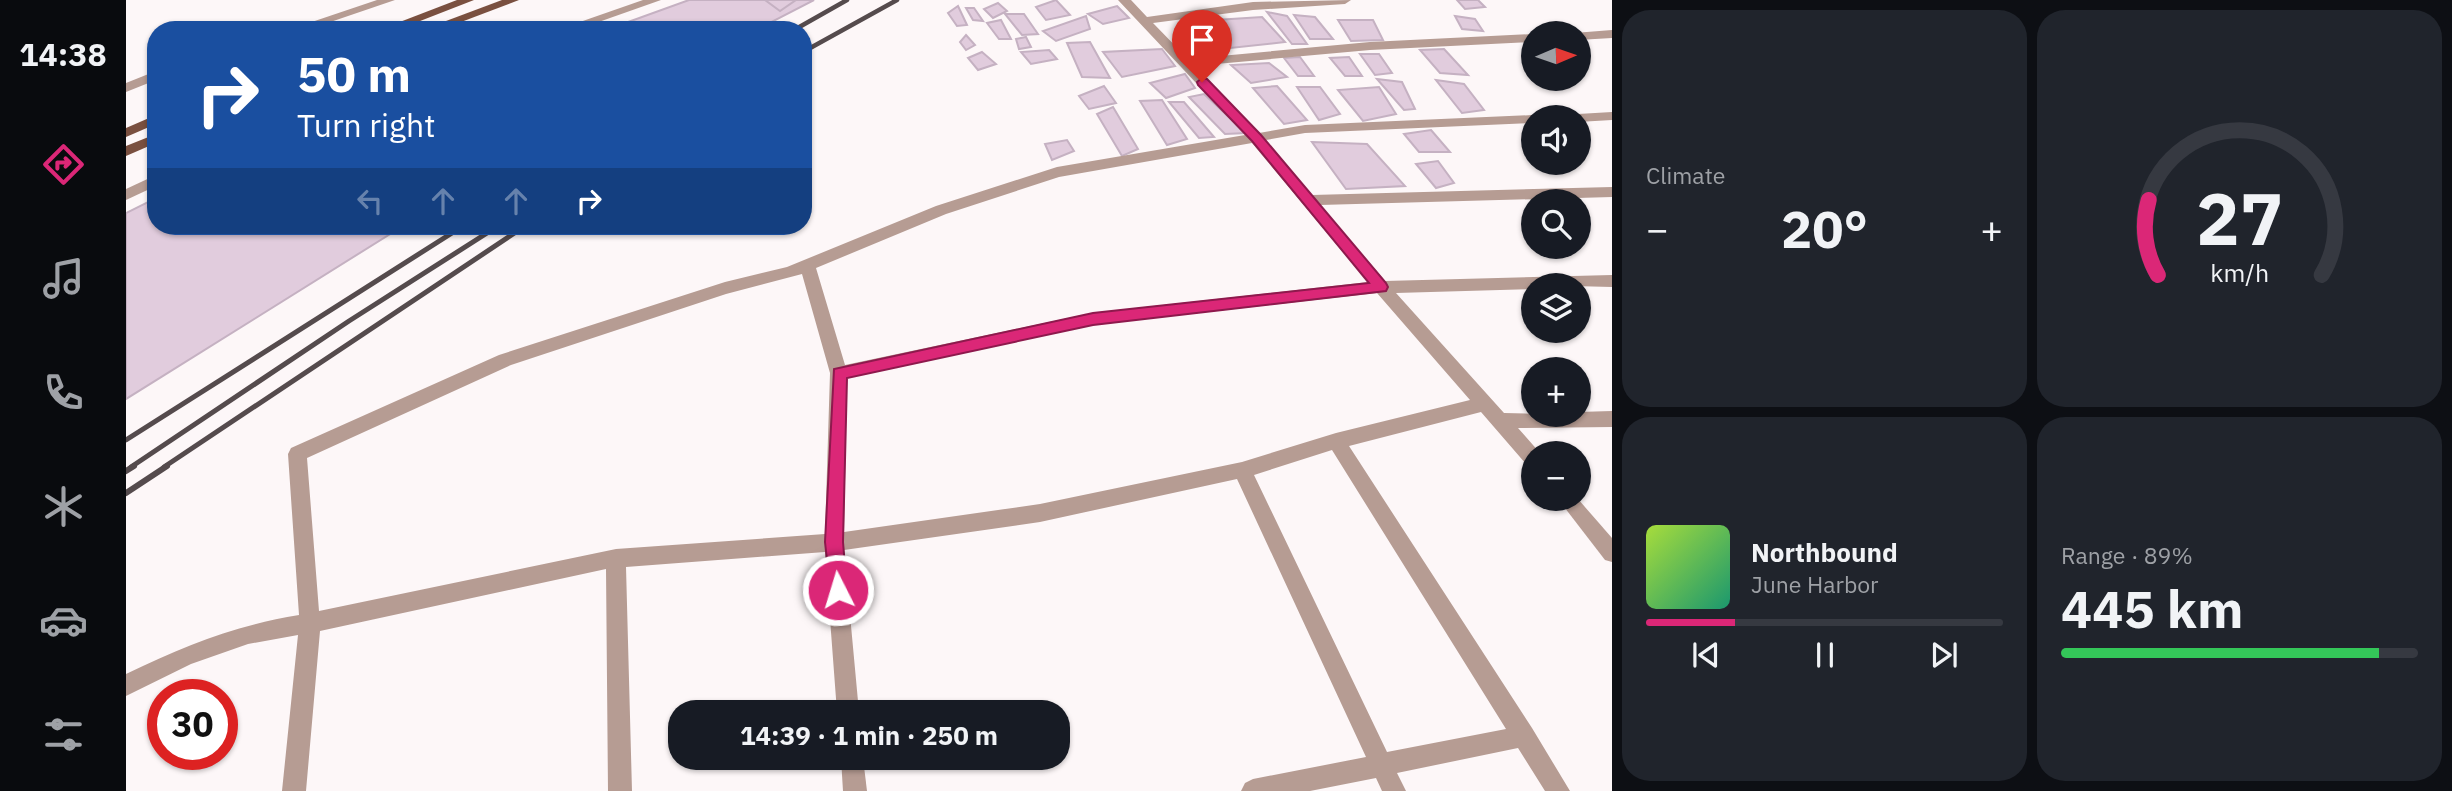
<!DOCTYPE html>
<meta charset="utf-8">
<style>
body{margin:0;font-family:"IBM Plex Sans",sans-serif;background:#20242c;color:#f1f3f6;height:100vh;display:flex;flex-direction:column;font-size:26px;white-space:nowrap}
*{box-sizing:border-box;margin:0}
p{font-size:23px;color:#9ea1a6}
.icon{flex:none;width:38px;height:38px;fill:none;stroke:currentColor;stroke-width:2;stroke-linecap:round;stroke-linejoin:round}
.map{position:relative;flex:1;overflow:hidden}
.drawer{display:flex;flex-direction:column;gap:10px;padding:10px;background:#0d0f14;width:840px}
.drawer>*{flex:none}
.guide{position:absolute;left:21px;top:21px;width:665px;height:214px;border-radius:28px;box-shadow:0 2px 5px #0004;background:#1a4fa0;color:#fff;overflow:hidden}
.needle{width:46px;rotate:88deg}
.controls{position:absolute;left:1395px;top:21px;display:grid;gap:14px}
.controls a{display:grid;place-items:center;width:70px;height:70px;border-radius:50%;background:#171b24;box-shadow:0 2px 5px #0004;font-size:35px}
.speed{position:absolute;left:21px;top:679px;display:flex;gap:14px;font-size:35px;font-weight:700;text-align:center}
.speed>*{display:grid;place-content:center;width:91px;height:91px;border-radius:50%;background:#171b24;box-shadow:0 2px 5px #0004;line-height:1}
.speed .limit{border:10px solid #d22;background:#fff;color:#111}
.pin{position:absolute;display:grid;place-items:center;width:60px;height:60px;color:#fff;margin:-72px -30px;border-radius:50% 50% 50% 0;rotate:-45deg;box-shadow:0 0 7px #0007}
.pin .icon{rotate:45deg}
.me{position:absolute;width:77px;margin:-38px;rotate:355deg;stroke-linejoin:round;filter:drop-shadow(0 0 5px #0008)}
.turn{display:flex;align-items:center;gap:24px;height:147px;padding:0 35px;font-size:32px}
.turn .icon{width:91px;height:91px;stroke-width:2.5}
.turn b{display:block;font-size:49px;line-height:60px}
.lanes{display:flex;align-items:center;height:66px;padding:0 35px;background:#0003;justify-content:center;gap:35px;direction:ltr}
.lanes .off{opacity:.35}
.big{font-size:52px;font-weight:800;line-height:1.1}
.drawer .widget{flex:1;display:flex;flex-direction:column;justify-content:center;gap:10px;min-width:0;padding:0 24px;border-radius:28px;background:#20242c}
.drawer .dial{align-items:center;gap:0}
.dial svg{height:182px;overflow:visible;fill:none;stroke:#363941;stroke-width:7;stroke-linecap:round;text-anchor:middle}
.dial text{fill:#f1f3f6;stroke:none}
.song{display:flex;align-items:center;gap:21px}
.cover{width:84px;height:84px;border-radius:10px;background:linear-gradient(135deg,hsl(80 70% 55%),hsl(160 70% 35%))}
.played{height:7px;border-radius:4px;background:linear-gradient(90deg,#db2777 25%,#363941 25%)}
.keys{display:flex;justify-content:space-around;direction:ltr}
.heat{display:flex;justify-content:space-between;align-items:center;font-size:38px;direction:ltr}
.charge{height:10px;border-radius:5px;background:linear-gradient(90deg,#34c759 89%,#363941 0)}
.drawer .tiles{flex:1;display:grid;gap:10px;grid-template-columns:repeat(2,1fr)}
.trip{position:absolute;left:542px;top:700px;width:402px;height:70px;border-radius:28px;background:#171b24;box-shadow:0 2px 5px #0004;font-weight:800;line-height:70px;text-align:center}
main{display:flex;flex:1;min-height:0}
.dock{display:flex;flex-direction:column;width:126px;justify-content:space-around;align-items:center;background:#090b0e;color:#9ea1a6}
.dock .icon{width:49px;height:49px}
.dock .current{color:#db2777}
.dock b{font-size:32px;color:#f1f3f6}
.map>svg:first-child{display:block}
.building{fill:#e1ccdd;stroke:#c5b1c2;stroke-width:2}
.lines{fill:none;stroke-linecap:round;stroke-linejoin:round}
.minor{fill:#b69c93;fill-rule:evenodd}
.major{fill:#7a5040;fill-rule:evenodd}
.rail-far2{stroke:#554b4d;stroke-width:4.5}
.rail-far1{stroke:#554b4d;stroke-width:5}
.rail{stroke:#554b4d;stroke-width:6}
.route{fill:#db2777;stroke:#8e194d;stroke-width:2}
</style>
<main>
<nav class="dock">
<b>14:38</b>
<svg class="icon current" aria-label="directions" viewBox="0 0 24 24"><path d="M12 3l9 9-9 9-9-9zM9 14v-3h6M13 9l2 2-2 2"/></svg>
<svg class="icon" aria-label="music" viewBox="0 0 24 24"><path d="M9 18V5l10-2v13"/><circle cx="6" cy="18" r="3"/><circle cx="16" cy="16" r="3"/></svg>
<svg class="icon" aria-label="phone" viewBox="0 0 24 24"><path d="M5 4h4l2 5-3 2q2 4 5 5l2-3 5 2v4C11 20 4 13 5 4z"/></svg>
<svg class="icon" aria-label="climate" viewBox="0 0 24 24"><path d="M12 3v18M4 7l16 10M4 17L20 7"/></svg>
<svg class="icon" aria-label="car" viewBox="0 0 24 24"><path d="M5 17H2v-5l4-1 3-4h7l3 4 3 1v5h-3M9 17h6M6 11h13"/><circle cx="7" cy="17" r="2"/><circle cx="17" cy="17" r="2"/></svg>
<svg class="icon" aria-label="filters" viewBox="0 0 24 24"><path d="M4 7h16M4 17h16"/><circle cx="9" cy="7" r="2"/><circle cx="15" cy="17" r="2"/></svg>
</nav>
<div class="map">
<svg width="1486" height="791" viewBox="0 0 1486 791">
<rect width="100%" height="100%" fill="#fdf7f8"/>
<!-- building -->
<g class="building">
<path d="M563,0H688L630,30H480Z"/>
<path d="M639,0H670L654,11Z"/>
<path d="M930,0L944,15L920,20L910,7Z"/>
<path d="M1331,0H1352L1359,7L1339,9Z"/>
<path d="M872,3L881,11L867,18L858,9Z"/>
<path d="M832,6L841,25L831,26L822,13Z"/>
<path d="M991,6L1003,18L977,24L962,14Z"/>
<path d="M840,8H848L857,21L847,20Z"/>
<path d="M1141,12L1161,16L1181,44H1166Z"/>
<path d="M879,14H898L912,34L896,35Z"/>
<path d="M1168,15L1189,17L1207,39H1184Z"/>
<path d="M960,16L964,29L930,41L917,31Z"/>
<path d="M1329,16L1349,19L1357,31L1336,29Z"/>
<path d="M1136,17L1159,42L1095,49L1075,21Z"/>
<path d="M875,20L885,39H873L861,23Z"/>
<path d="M1212,20H1247L1257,40L1225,41Z"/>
<path d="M840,35L849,45L840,50L834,42Z"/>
<path d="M900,37L905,47L893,49L890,39Z"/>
<path d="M964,42L984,78L956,77L941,43Z"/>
<path d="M1036,49L1049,66L996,77L977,52Z"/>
<path d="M1318,49L1342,75L1314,73L1294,50Z"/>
<path d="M923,50L931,59L905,64L895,52Z"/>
<path d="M856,52L870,64L852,70L842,58Z"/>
<path d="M1234,54H1253L1266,73L1249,75Z"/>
<path d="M1174,57L1188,76H1172L1158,58Z"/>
<path d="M1223,57L1236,76H1219L1204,58Z"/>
<path d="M1143,63L1161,77L1125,83L1105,65Z"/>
<path d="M1059,74L1069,88L1040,98L1024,83Z"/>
<path d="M1251,79L1276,82L1289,109L1278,110Z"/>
<path d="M1310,80L1338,84L1358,110L1336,113Z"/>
<path d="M978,86L990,103L963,109L953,96Z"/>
<path d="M1151,86L1181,120L1158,124L1127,88Z"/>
<path d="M1171,87H1194L1214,114L1193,120Z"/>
<path d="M1253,87L1270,114L1237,121L1212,90Z"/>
<path d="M1078,94L1120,133L1099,134L1063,97Z"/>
<path d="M1036,100L1061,139L1041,145L1014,101Z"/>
<path d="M1043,102H1058L1088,137L1073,138Z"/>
<path d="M987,107L1012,149L996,156L971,114Z"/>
<path d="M1305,130L1324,152H1293L1278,134Z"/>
<path d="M941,140L948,151L926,160L919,144Z"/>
<path d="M1186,142L1241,144L1279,186L1220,189Z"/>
<path d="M1312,161L1328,183L1310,188L1290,164Z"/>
<path d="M30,198V226H277L0,399V213Z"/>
</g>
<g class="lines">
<!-- minor -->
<g class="minor">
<path d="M251,0H269L181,30H162Z"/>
<path d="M517,0H535L450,30H431Z"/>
<path d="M992,0H1005L1021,17L1127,2L1225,0L1219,4L1127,10L1027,23L1062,59L1244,42L1407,34V42L1244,50L1068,66L1133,133L1179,125L1407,115L1413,117H1407V123L1179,133L1140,140L1186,195L1486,187V197L1194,205L1259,281L1486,275V287L1407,285V289L1270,293L1378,413L1452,415V412L1486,411V427L1392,428L1414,453H1407V466L1400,464L1355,412L1223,446L1406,728L1444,791H1419L1392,748L1271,773L1280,791H1256L1250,778L1184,791H1115L1119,783L1127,779L1240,757L1111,479L914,522L718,550L733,712H711L699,552L500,567L506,791H482L480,569L194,631L180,791H156L172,635L122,644L65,664L0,696V674C60,645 107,626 173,615L162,454L165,448L373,355L599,282L661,267L810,206L931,167L1119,135ZM1126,143L1242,282L966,313L719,365L690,268L820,214L933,177ZM676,274L704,373L699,534L490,549L193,611L181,458L385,365L600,294ZM1251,293L1344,400L1210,433L1116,462L914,504L718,532L721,378L966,325ZM1206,450L1380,729L1261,752L1128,475Z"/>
<path d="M1486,30V38L1452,40V33H1448Z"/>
<path d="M30,71V80L0,92V83Z"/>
<path d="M1486,112V120L1452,122V117H1446L1452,114Z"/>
<path d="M30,175V186L0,200V189Z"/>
<path d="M1432,499H1452L1486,538V562L1479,560Z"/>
<path d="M715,758H737L741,791H717Z"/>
</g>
<!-- major -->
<g class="major">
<path d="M331,0H348L271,30H253Z"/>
<path d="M376,0H393L314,30H296Z"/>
<path d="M30,115V124L0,137V128Z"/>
<path d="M30,134V143L0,156V146Z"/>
</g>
<!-- rail-far2 -->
<g class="rail-far2">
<path d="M668,30L721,0"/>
<path d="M677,52L771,0"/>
</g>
<!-- rail-far1 -->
<g class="rail-far1">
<path d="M0,440L337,226"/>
<path d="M5,467L223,321L372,226"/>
<path d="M38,467L399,226"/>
</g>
<!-- rail -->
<g class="rail">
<path d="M0,471L8,466"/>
<path d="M0,493L41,466"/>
</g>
</g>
<!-- route -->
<path class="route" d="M1076,78L1081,79L1135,135L1260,283L1262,287L1260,291L967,325L721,378L717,542L721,590L718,597L712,599L705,597L699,542L708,369L967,313L1243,283L1126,141L1072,85L1071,82Z"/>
</svg>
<div class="controls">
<a><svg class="needle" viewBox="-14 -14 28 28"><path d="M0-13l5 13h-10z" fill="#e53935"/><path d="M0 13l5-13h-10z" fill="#9ea1a6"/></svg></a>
<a><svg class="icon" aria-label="sound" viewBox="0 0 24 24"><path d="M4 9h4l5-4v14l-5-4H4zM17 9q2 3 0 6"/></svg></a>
<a><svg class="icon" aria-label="search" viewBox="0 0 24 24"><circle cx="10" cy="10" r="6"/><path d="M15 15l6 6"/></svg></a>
<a><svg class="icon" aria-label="layers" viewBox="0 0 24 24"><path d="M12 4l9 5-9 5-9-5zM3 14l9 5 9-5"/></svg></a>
<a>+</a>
<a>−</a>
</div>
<div class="speed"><div class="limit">30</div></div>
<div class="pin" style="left:1076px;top:82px;background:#d93025"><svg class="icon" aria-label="arrive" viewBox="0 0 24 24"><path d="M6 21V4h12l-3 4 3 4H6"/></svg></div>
<svg class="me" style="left:712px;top:590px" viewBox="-20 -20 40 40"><circle r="17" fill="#db2777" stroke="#fff" stroke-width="3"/><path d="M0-11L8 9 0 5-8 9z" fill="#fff"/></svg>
<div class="trip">14:39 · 1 min · 250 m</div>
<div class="guide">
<div class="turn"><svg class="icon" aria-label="right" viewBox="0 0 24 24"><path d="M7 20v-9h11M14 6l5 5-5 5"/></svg><div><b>50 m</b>Turn right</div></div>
<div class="lanes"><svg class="icon off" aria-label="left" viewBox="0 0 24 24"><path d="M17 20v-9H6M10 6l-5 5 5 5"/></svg><svg class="icon off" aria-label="ahead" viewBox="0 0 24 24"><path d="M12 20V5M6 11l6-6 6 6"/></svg><svg class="icon off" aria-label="ahead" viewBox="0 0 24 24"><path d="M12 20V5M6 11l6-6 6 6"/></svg><svg class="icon" aria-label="right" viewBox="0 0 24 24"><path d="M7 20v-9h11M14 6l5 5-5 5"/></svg></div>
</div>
</div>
<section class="drawer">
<div class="tiles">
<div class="widget"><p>Climate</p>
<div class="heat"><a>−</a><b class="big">20°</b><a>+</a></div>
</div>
<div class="widget dial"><svg viewBox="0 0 100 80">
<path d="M14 69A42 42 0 1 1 86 69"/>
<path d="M14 69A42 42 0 0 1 10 36" stroke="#db2777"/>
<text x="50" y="56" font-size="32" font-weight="700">27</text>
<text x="50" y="72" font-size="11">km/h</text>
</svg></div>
<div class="widget">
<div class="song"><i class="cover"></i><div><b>Northbound</b><p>June Harbor</p></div></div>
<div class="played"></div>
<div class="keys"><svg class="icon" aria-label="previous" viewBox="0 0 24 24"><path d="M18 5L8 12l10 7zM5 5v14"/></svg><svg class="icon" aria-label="pause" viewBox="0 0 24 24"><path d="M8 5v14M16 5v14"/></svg><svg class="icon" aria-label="next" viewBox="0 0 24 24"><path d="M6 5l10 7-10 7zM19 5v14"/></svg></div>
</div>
<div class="widget"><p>Range · 89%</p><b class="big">445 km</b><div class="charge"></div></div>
</div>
</section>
</main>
